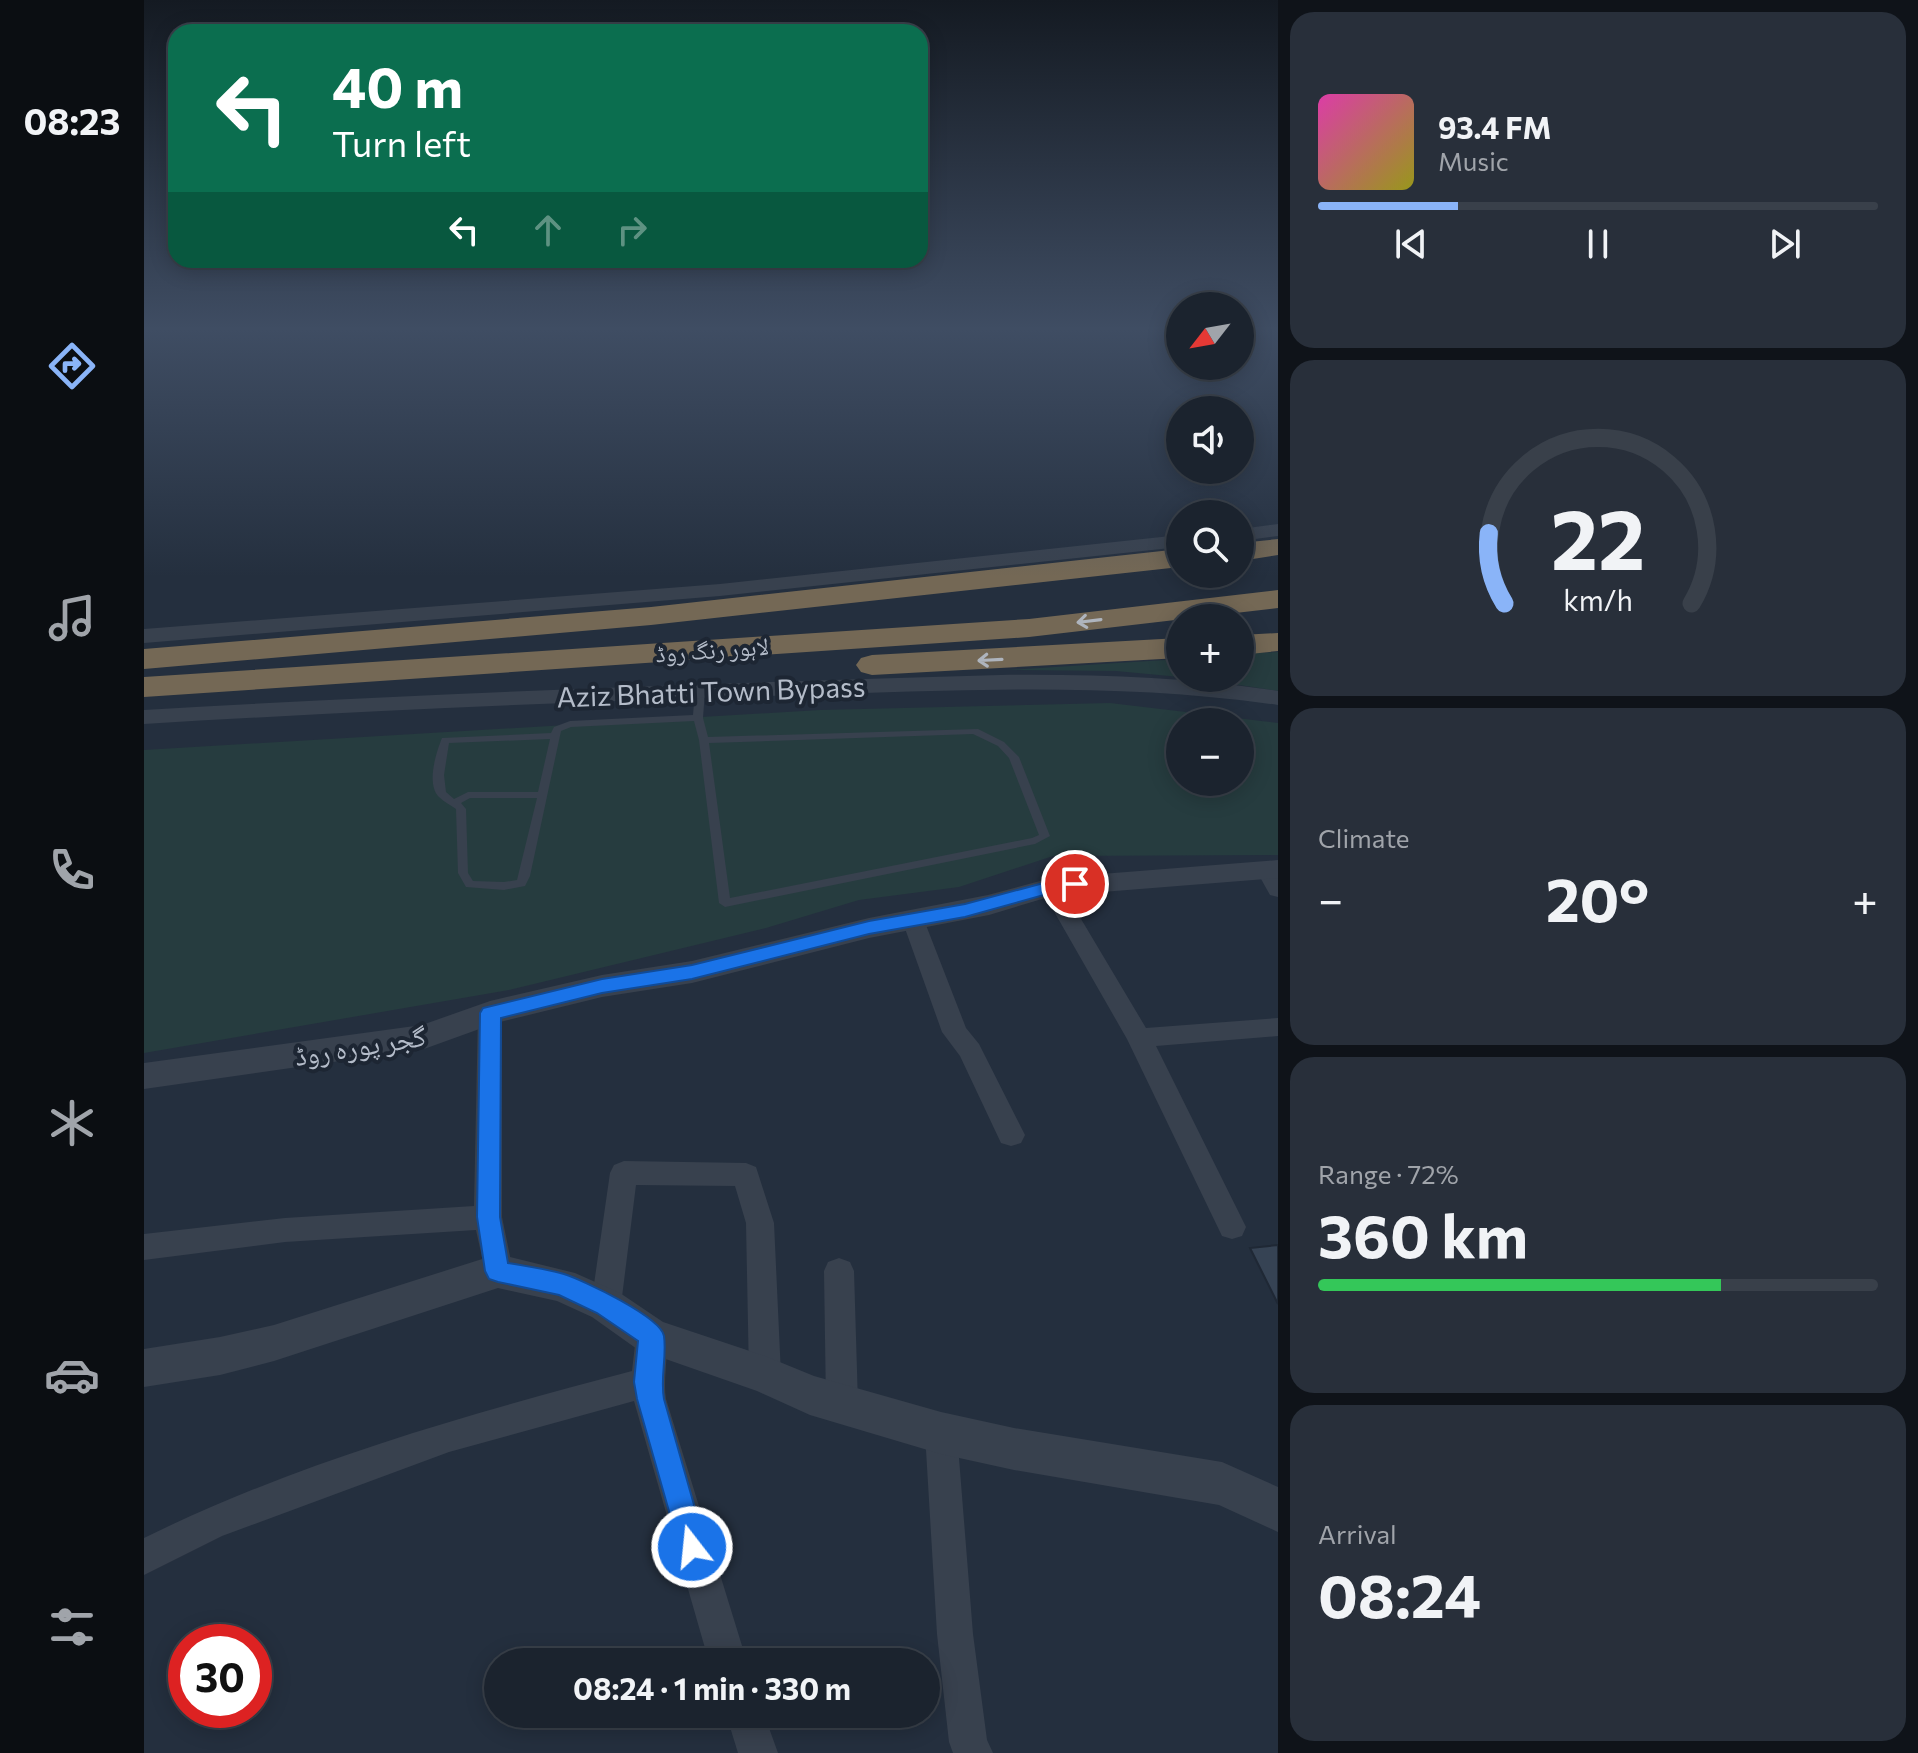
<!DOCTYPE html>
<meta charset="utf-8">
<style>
body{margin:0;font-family:Commissioner,"Noto Naskh Arabic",sans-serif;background:#282f3a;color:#f1f3f6;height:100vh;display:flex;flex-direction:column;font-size:30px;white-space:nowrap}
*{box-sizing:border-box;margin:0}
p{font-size:26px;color:#a0a4aa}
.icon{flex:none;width:44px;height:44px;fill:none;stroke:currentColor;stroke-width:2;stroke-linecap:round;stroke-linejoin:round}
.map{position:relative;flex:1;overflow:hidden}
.panel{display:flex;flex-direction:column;gap:12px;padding:12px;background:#0f1319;width:640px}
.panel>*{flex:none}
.hud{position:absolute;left:24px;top:24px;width:760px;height:244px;border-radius:24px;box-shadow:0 4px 20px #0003,0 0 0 2px #39404a;background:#0b6e4f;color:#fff;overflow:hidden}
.needle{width:52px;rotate:239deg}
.tools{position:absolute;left:1022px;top:292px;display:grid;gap:16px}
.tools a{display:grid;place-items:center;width:88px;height:88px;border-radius:50%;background:#1b232e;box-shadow:0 4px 20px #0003,0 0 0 2px #39404a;font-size:40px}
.speed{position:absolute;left:24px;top:1624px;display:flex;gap:16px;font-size:40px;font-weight:700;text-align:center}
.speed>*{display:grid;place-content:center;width:104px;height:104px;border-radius:50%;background:#1b232e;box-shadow:0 4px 20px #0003,0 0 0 2px #39404a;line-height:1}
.speed .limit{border:12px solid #d22;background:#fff;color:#111}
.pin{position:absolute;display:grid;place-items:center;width:68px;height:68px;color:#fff;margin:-34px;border:4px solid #fff;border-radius:50%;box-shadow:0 2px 8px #0007}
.me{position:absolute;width:88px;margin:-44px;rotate:344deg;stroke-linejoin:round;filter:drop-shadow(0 0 6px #0008)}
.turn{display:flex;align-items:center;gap:28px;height:168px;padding:0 32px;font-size:36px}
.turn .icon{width:104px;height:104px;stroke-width:2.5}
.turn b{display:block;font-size:56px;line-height:68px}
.lanes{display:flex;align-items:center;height:76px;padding:0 32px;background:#0003;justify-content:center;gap:40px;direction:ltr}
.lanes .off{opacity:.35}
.big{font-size:60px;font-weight:700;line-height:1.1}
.panel .tile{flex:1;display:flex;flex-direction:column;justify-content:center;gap:12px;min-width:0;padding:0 28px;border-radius:24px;background:#282f3a}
.panel .dial{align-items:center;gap:0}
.dial svg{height:208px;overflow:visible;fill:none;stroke:#39404a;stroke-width:7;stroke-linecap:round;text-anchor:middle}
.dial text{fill:#f1f3f6;stroke:none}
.song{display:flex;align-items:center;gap:24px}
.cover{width:96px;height:96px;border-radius:12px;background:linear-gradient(135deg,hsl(320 70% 55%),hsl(60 70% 35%))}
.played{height:8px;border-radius:4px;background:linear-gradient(90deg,#8ab4f8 25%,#39404a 25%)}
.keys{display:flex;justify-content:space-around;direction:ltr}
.heat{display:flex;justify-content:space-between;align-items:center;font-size:44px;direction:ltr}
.charge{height:12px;border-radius:6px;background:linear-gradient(90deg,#34c759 72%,#39404a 0)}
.trip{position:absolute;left:340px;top:1648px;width:456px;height:80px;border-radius:40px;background:#1b232e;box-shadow:0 4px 20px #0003,0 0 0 2px #39404a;font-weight:700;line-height:80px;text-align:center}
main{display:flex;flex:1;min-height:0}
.dock{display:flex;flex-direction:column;width:144px;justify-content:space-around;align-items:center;background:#0b0e12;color:#a0a4aa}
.dock .icon{width:56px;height:56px}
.dock .selected{color:#8ab4f8}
.dock b{font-size:36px;color:#f1f3f6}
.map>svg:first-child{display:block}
.green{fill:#263c3f;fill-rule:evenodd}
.building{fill:#364354;stroke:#1f2835;stroke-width:2}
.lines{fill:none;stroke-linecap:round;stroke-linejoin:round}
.service{fill:#38414e;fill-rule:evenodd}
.minor{fill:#38414e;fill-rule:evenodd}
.tertiary{fill:#38414e;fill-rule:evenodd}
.motorway{fill:#746855;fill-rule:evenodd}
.oneway{stroke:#aeb4bd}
.route{fill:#1a73e8;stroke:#114b97;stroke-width:2}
.labels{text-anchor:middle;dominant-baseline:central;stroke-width:8;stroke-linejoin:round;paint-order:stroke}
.far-street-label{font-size:24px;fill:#b4bcc9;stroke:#1d2633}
.street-label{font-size:28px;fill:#b4bcc9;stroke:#1d2633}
</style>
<main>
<nav class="dock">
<b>08:23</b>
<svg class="icon selected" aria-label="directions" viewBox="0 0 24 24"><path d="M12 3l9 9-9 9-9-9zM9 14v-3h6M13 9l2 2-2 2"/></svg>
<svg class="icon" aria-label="music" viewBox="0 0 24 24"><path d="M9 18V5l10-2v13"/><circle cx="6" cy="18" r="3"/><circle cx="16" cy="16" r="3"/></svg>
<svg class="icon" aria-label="phone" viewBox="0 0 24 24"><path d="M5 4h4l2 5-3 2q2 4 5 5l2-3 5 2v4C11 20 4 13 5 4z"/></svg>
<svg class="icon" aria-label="climate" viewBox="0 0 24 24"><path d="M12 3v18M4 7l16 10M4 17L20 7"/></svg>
<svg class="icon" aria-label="car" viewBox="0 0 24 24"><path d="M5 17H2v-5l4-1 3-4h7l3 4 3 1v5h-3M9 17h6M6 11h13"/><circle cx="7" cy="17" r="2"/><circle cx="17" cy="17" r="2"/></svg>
<svg class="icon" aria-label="filters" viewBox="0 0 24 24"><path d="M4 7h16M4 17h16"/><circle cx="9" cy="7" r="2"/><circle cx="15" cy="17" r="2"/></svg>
</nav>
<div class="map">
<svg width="1134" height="1753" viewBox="0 0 1134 1753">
<rect width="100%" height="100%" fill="#242f3e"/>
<!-- green -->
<g class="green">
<path d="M1134,652V691L1049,678H1096V654Z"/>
<path d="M1036,659V677L972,671L863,670Z"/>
<path d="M966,703L1134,723V855L909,856L815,887L715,900L622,928L365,990L0,1053V750L676,710ZM1036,722H1096V782H1036Z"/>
</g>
<!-- building -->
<path class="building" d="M1134,1245V1304L1106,1248Z"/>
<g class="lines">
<!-- service -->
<path class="service" d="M556,688L561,691L559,718L564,737L834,729L860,742L875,757L906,836L891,844L581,907L575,903L555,740L550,721L427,727L417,731L386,876L381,886L360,890L322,887L314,873L312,809C307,805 300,802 295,797C282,784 292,753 298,738L407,733L410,727L426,721L549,715L551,691ZM829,734L854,746L865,758L895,835L888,838L586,898L565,743ZM406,739L394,792H324L310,799L302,792L300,775L305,743ZM326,798H393L373,880L360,882L329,881L324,873L322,809L317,803Z"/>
<!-- minor -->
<g class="minor">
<path d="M1123,863L1131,865L1134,870V897L1126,895L1112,870L1115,865Z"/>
<path d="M907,880L915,882L1002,1028L1134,1018V1036L1012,1046L1102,1227L1098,1236L1088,1239L1078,1236L983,1039L896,887L899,882Z"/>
<path d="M769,912L777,914L780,920L822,1028L835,1044L881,1135L877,1143L867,1146L857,1143L816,1056L798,1032L758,920L761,914Z"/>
<path d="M346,1004L355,1007L358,1013V1217L369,1271L365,1280L354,1284L343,1280L332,1230L141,1242L0,1260V1234L141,1218L330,1206L334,1013L337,1007Z"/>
<path d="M480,1161L602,1163L612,1167L630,1223L637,1375L632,1386L621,1390L610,1386L605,1375L602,1223L591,1186L492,1185L477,1305L473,1315L462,1319L451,1315L447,1305L466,1173L470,1165Z"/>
<path d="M695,1258L706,1262L710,1271L714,1404L709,1415L698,1420L687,1415L682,1404L680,1271L684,1262Z"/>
<path d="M507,1322L518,1326C528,1347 518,1375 522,1399L603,1662H565L490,1401L305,1452L78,1536L0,1575V1538C154,1462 322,1415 488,1371L492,1336L496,1326Z"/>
<path d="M797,1417L809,1422L813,1433L829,1634L843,1740L849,1753H809L805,1742L793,1634L781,1433L785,1422Z"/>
<path d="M582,1714H620L634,1753H594Z"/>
</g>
<!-- tertiary -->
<g class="tertiary">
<path d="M1134,524V536L1096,541V529Z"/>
<path d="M1036,535V547L576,596L0,643V629L576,584Z"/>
<path d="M856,675C949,674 1041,677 1134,691V705C975,682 817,690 658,695C438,701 219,711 0,724V710C285,693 570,683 856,675Z"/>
<path d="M1134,860V878L908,896L845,915L725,938L548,983L458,997L352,1023L280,1049L0,1089V1063L278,1025L346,1001L458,975L548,961L725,918L844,895L907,878Z"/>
<path d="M354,1254L431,1273L476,1293L519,1322L621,1356L670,1376L797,1412L870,1428L1078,1462L1134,1487V1532L1075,1505L870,1470L797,1454L666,1415L613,1391L493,1349L448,1317L413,1301L354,1288L130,1361L76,1375L0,1387V1349L76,1337L130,1325Z"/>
</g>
<!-- motorway -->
<g class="motorway">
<path d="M1134,539V555L1096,561V543Z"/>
<path d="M1036,549V567L507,625L0,669V649L507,607Z"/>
<path d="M1134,590V608L885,637L0,697V677L885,619Z"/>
<path d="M1134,633V651L1096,655V635Z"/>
<path d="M1036,638V658L728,675L717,672L712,665L717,658L728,655Z"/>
</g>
</g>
<!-- one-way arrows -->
<defs><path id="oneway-shaft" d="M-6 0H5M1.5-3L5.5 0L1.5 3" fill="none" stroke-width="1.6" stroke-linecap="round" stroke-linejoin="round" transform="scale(2)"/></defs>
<g class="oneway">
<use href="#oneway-shaft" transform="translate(945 621) rotate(173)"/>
<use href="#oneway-shaft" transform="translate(846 660) rotate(177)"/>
</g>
<!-- sky -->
<linearGradient id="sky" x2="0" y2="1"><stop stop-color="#141a22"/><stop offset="0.57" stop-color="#3f4d63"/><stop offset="1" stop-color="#3f4d63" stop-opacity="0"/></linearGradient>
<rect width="1134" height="577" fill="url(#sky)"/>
<!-- route -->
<path class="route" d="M931,878L941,884L938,888L907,893L821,917L725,934L548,979L458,993L357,1018L356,1217L364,1263C383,1266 402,1269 420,1274C439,1280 517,1317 520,1336C523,1357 516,1378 520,1399L562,1547L558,1557L548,1561L538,1557L493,1399L490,1382L494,1341L453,1313L415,1295L354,1282L345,1279L341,1271L333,1217L336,1013L339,1008L458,979L548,965L725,921L821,904L907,881Z"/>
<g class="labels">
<!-- far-street labels -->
<g class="far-street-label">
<text transform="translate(568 649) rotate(-4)">لاہور رنگ روڈ</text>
</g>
<!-- street labels -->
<g class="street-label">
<text transform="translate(567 691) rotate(-2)">Aziz Bhatti Town Bypass</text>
<text transform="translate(216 1045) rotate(-9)">گجر پورہ روڈ</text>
</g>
</g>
</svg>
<div class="tools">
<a><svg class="needle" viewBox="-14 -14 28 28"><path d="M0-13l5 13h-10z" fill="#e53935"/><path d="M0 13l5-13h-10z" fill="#a0a4aa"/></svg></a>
<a><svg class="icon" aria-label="sound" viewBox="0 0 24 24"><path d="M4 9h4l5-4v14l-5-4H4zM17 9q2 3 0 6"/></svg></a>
<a><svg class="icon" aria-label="search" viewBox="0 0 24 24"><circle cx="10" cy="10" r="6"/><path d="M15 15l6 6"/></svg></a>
<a>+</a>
<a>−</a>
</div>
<div class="speed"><div class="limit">30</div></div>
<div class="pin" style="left:931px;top:884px;background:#d93025"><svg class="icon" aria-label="arrive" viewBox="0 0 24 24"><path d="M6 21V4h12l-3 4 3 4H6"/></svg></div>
<svg class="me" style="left:548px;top:1547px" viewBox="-20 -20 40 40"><circle r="17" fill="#1a73e8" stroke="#fff" stroke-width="3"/><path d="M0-11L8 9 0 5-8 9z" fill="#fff"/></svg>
<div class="trip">08:24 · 1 min · 330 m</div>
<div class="hud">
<div class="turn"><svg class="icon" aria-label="left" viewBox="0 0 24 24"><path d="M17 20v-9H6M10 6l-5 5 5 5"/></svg><div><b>40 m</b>Turn left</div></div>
<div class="lanes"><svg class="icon" aria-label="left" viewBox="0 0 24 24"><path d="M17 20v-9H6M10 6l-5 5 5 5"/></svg><svg class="icon off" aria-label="ahead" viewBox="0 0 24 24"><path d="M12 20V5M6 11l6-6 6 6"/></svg><svg class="icon off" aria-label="right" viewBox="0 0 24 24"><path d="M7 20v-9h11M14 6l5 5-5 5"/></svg></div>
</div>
</div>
<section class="panel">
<div class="tile">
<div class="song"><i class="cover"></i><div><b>93.4 FM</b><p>Music</p></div></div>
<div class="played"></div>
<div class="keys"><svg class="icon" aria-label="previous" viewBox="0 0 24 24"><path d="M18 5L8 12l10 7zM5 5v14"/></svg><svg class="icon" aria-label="pause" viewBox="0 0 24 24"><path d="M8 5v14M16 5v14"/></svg><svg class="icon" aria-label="next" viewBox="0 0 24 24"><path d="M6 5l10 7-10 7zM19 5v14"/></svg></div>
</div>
<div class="tile dial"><svg viewBox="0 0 100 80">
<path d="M14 69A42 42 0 1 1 86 69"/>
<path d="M14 69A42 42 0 0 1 8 42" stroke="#8ab4f8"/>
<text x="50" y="56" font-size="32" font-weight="700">22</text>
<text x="50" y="72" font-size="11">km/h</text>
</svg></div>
<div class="tile"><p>Climate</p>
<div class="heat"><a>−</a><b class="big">20°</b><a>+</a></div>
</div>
<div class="tile"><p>Range · 72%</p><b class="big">360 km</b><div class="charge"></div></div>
<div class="tile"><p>Arrival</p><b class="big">08:24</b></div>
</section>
</main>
